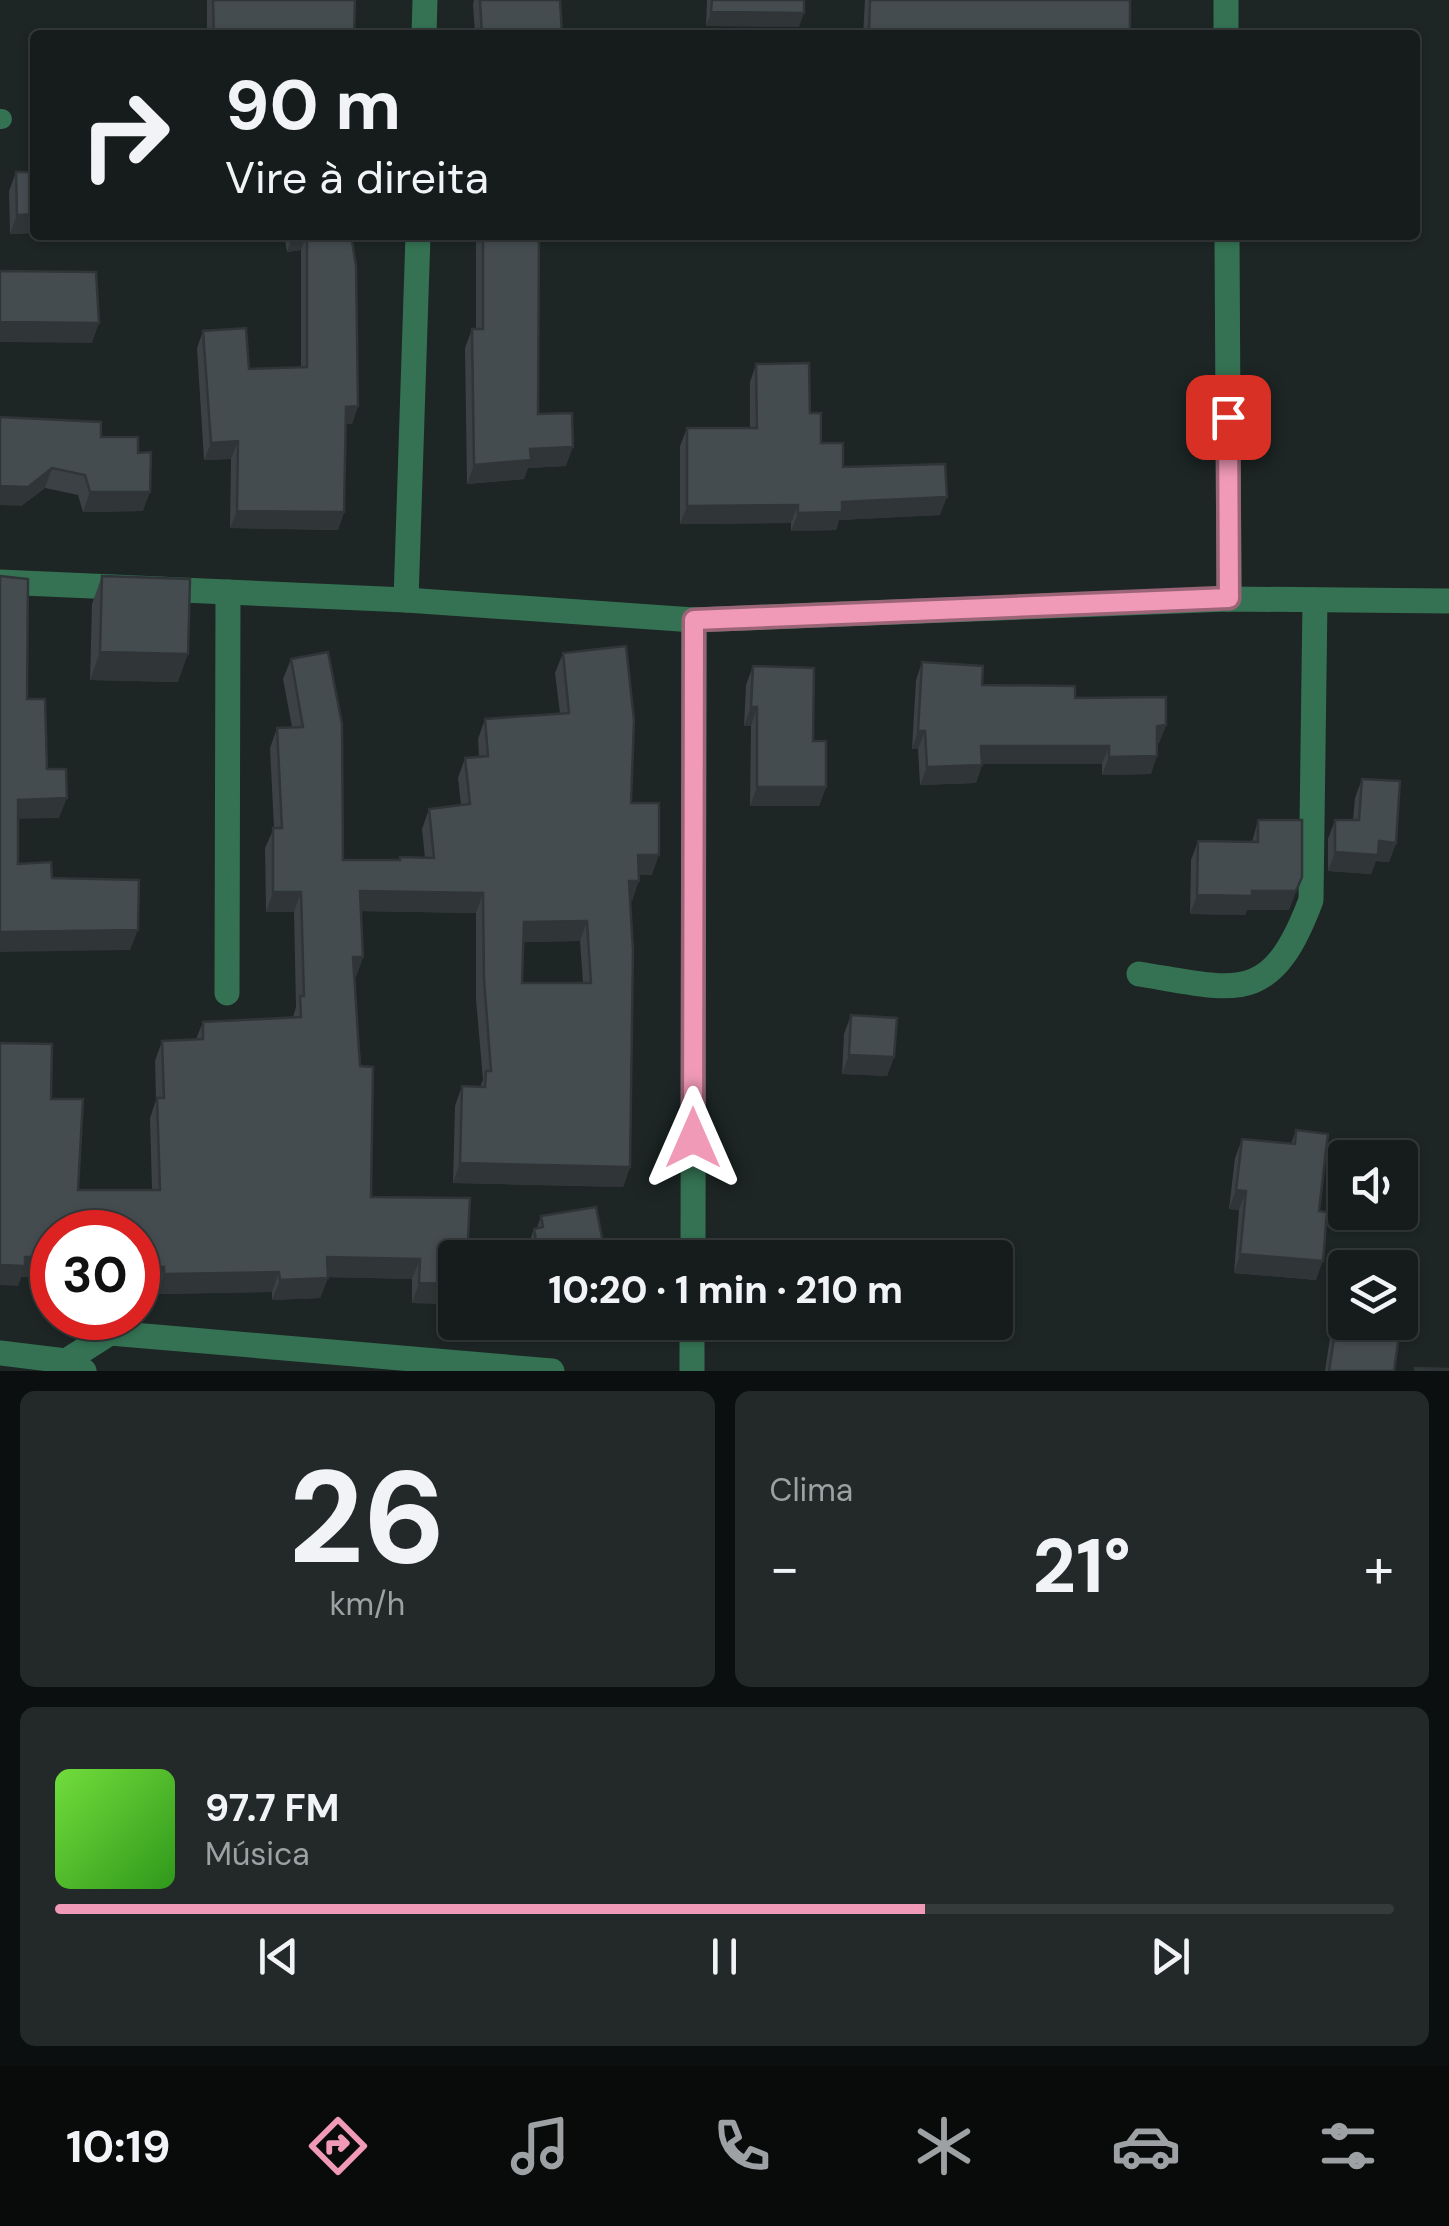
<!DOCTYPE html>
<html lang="pt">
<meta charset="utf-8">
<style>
body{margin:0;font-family:"DM Sans",sans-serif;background:#232929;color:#f1f3f6;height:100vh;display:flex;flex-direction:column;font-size:38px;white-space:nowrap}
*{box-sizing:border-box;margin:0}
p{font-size:32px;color:#9ea1a3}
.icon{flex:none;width:55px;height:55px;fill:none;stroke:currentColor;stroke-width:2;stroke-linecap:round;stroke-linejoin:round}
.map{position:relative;height:1371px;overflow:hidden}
.sheet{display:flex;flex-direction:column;gap:20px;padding:20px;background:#0c0f0f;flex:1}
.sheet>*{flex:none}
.banner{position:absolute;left:30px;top:30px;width:1390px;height:210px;border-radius:10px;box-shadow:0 2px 8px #0004,0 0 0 2px #353a3b;background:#161c1c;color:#f1f3f6;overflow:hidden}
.buttons{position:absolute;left:1328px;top:1140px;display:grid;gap:20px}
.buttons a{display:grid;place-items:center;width:90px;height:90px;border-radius:10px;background:#161c1c;box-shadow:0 2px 8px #0004,0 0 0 2px #353a3b;font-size:50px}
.speed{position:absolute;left:30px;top:1210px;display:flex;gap:20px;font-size:50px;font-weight:700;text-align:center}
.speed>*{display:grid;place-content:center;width:130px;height:130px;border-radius:50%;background:#161c1c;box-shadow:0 2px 8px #0004,0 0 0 2px #353a3b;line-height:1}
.speed .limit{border:15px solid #d22;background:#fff;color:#111}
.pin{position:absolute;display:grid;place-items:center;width:85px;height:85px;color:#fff;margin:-42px;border-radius:20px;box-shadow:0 5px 15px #0006}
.me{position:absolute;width:110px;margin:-55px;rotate:0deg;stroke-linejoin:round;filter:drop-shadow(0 0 8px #0008)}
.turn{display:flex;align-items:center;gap:35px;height:210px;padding:0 30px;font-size:45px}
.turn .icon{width:130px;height:130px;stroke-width:2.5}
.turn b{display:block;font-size:70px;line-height:85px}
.big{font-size:75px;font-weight:800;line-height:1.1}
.sheet .tile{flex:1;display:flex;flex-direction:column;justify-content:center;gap:15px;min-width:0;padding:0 35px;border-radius:15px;background:#232929}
.sheet .dial{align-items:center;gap:0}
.dial b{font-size:130px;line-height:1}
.song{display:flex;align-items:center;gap:30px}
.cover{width:120px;height:120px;border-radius:15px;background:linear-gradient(135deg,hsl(100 70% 55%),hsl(110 70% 35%))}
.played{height:10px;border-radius:5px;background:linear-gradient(90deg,#f09ab7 65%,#353a3b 65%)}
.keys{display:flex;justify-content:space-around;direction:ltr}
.heat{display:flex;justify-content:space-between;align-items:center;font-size:55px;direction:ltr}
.sheet .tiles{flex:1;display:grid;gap:20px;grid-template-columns:1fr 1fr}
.tile:last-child{grid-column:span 2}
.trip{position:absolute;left:438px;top:1240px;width:575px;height:100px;border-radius:10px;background:#161c1c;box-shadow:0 2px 8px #0004,0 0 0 2px #353a3b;font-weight:800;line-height:100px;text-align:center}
.tabs{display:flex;height:160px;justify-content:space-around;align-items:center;background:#090b0b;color:#9ea1a3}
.tabs .icon{width:70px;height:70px}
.tabs .current{color:#f09ab7}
.tabs b{font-size:45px;color:#f1f3f6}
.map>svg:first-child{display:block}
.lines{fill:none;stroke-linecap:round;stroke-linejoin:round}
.service{stroke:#347253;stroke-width:20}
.minor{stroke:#347253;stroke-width:25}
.tertiary{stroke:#347253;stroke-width:25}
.wall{fill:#3b4145;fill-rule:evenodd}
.shaded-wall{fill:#303538}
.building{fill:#454c50;stroke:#303538;stroke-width:2.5;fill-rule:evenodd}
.route-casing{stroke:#9c6477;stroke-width:25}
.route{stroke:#f09ab7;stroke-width:18}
</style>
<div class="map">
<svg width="1449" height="1371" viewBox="0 0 1449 1371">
<rect width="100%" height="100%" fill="#1d2525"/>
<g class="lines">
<!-- service -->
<path class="service" d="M0,119H2"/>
<!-- minor -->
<g class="minor">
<path d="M1226,0V35"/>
<path d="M424,35L425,0"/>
<path d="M1227,235L1229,599"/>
<path d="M0,582L406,600L694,620L1229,599L1449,601"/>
<path d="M406,600L418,235"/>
<path d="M1139,974C1237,990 1271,1007 1311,900L1315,600"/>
<path d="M227,993L228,592"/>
<path d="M693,1258L694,620"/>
<path d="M692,1371V1322"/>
</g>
<!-- tertiary -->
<g class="tertiary">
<path d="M0,1353L66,1361L84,1371"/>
<path d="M66,1361L110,1333L552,1371"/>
</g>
</g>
<!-- wall -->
<g class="wall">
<path d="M207,0H355L354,35H207Z"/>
<path d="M474,0H560L562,35H475L473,4Z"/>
<path d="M707,0H804L799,27L706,26Z"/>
<path d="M865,0H1130V35H863Z"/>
<path d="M16,172H35V233L10,234L9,191Z"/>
<path d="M284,235H351L358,406L352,424H346L344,512L338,530L230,528L231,459L204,460L197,348L203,331L249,369L301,368V250L287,252Z"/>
<path d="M477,235H539L538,414L566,466L528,468L524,479L467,484L465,348L472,329H476V240Z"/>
<path d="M756,364L810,413L821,443L843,467L940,515L839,520L836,530L791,531V523L680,524V446L687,428H750V382Z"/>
<path d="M0,417L101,437L138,453L143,511L83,512L78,495L45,488L21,506Z"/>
<path d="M102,576L178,682L90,680L92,604Z"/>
<path d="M563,653L631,803L652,875H639L632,901H630V1167L623,1187L453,1183L455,1106L462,1086L480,1087L483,1080L476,999V913L361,911L363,957L356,977H354L371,1197L455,1258V1304L412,1303V1279L328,1277L320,1298L272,1300V1292L157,1294V1287H138V1232H52V1277H21L18,1286L51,1099L78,1190H152L150,1118L156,1100L155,1061L162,1041L196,1039L203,1022L293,1017L296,1007L294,912H266L265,848L274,828L270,748L277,728L292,727L283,679L291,659L343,860H399L425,858L422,829L429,809L461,805L458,778L465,758L479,757L478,739L485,719L560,713L555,673ZM580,941L583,983H522L523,942Z"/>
<path d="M922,662L982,685L1075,698L1166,725L1159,743L1157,744L1151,774L1102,775V764H982L976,783L920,785L918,749H912L916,680Z"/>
<path d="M753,666L813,741L826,787L819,806H750L751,726H744L746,685Z"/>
<path d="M1362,779L1396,843L1389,862L1376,861L1371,874L1328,871V839L1335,820H1353L1355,798Z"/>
<path d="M1258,820L1289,910H1247L1245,915L1190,914L1191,860L1198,841L1252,842Z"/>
<path d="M851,1015L894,1057L887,1076L842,1074L844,1034Z"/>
<path d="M1296,1130L1319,1211L1316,1280L1234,1273L1239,1210L1229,1209L1235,1158L1242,1139L1291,1144Z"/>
<path d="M541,1216L606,1258H528L527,1248L534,1229L537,1228Z"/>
<path d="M1337,1319L1394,1371H1325L1330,1338Z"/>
</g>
<!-- shaded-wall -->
<g class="shaded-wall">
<path d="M711,12L804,13L799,27L706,26Z"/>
<path d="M869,32H893V35H868Z"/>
<path d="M35,214V233L10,234L17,215Z"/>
<path d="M293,235H306L301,250L287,252Z"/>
<path d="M0,322L99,323L92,343L0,342Z"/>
<path d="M358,406L352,424H340L346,407Z"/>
<path d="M238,441L231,459L204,460L211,443Z"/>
<path d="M573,447L566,466L528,468L524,479L467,484L474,465L530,449Z"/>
<path d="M52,468L45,488L21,506L0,505V486Z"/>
<path d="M90,492H150L143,511L83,512Z"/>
<path d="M947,497L940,515L839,520L836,530L791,531L798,513L842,502Z"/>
<path d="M798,505L791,523L680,524L687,506Z"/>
<path d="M237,511L344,512L338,530L230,528Z"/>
<path d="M100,652L188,654L178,682L90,680Z"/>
<path d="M751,707H757L751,726H744Z"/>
<path d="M1166,725L1159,743L1150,744L1157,726Z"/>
<path d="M918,731H925L918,749H912Z"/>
<path d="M981,746H1109L1102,764H975Z"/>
<path d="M1157,756L1151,774L1102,775L1109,757Z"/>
<path d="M982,765L976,783L920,785L927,767Z"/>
<path d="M757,787H826L819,806H750Z"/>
<path d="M67,798L59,818L11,819L18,800Z"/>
<path d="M1379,841L1396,843L1389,862L1376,861L1371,874L1328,871L1335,852Z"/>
<path d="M638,855H659L652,875H631Z"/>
<path d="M1302,877L1289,910H1247L1245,915L1190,914L1197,895L1252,891Z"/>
<path d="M629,881H639L632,901H621Z"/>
<path d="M360,891L483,893L476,913L353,911Z"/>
<path d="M273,892H301L294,912H266Z"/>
<path d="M587,921L580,941L516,942L524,922Z"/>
<path d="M138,930L130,950L0,952V932Z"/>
<path d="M353,957H363L356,977H346Z"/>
<path d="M849,1055L894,1057L887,1076L842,1074Z"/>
<path d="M460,1163L630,1167L623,1187L453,1183Z"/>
<path d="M1236,1190L1246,1191L1239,1210L1229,1209Z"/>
<path d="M1240,1254L1323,1261L1316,1280L1234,1273Z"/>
<path d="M25,1257H52V1277H21L18,1286L0,1285V1265Z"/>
<path d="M327,1257L420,1259L412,1279L320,1277Z"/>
<path d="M138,1267H164L157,1287H138Z"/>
<path d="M279,1272L272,1292L157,1294L164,1274Z"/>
<path d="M328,1278L320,1298L272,1300L280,1280Z"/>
<path d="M419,1283L455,1284V1304L412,1303Z"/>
</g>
<!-- building -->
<g class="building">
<path d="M213,0H355L354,35H214Z"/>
<path d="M480,0H560L562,35H482Z"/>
<path d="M712,0H804V13L711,12Z"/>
<path d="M870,0H1130V35H893V32H869Z"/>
<path d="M16,172H35V214L17,215Z"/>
<path d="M307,235H351L356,266L358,406L346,407L344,512L237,511L238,441L211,443L203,331L246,328L249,369L307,367Z"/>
<path d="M483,235H539L538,414L572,413L573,447L530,449L531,460L474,465L472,329H483Z"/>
<path d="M0,271L96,272L99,323L0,322Z"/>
<path d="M809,363L810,413H821V443H843V467L945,464L947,497L842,502V512L798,513V505L687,506V428H757L756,364Z"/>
<path d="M0,417L101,422V437H138V453L151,452L150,492H90L85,475L52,468L28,487L0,486Z"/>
<path d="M0,576L28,579L27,699H45L47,769H66L67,798L18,800V864L51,862L52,878L139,880L138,930L0,932Z"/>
<path d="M102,576L190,579L188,654L100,652Z"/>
<path d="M626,646L634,720L631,803H659V855H638L639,881H629L633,950L630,1167L460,1163L462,1086L485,1087L486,1071H491L484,979L483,893L360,891L363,957H353L360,1066L373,1067L371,1197L470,1198L467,1258H455V1284L419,1283L420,1259L327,1257L328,1278L280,1280L279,1272L164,1274V1267H138V1232H52V1257H25V1266L0,1265V1043L52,1044L51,1099H83L78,1190H160L157,1098H164L162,1041L203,1039V1022L301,1017L300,996H304L301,892H273V828H282L277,728L303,727L291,659L328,652L342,724L343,860H400V857L434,858L429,809L470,804L465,758L488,756L485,719L569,713L563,653ZM587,921L591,983H522L524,922Z"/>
<path d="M922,662L983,666L982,685L1075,686V698L1166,697V725L1157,726V756L1109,757V746H981L982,765L927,767L925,731H918Z"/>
<path d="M753,666L814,668L813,741H826V787H757V707H751Z"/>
<path d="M1362,779L1400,781L1396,843L1379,841L1378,855L1335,852V820H1359Z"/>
<path d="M1258,820H1302V877L1296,891H1252V896L1197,895L1198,841L1258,842Z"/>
<path d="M851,1015L897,1018L894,1057L849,1055Z"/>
<path d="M1296,1130L1328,1134L1319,1211L1327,1212L1323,1261L1240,1254L1246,1191L1236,1190L1242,1139L1295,1144Z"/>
<path d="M596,1207L606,1258H539L534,1229L543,1227L541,1216Z"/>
<path d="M1337,1319L1345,1320V1322H1363L1400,1328L1394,1371H1329Z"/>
<path d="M1415,1368L1449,1369V1371H1415Z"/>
</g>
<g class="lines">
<!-- route casing -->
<g class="route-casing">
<path id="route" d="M693,1138L694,620L1229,598L1228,417"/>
</g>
<!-- route -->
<use href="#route" class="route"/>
</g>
</svg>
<div class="buttons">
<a><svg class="icon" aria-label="sound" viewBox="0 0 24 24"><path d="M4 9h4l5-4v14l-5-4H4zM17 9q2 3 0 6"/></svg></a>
<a><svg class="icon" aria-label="layers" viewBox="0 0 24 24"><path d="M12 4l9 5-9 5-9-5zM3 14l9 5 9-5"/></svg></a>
</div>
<div class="speed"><div class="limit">30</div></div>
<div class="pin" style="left:1228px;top:417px;background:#d93025"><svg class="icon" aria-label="arrive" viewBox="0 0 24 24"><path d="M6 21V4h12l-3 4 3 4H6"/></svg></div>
<svg class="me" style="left:693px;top:1138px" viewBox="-20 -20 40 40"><path d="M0-17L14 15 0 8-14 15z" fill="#f09ab7" stroke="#fff" stroke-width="4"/></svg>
<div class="trip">10:20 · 1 min · 210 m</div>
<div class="banner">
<div class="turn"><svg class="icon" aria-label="right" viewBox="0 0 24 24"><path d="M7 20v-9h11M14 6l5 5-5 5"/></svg><div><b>90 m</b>Vire à direita</div></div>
</div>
</div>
<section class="sheet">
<div class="tiles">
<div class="tile dial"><b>26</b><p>km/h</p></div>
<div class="tile"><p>Clima</p>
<div class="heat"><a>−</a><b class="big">21°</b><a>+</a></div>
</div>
<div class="tile">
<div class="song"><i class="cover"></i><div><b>97.7 FM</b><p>Música</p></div></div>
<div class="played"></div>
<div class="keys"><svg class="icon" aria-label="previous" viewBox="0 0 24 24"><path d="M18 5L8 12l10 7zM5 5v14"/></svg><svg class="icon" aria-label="pause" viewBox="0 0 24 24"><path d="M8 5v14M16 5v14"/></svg><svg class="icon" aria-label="next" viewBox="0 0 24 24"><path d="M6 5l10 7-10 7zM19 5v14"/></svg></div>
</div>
</div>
</section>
<nav class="tabs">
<b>10:19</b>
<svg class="icon current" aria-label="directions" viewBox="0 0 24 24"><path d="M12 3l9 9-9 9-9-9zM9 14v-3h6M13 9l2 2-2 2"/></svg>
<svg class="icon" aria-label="music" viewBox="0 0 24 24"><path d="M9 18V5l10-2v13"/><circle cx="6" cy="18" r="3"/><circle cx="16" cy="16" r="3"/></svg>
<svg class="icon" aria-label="phone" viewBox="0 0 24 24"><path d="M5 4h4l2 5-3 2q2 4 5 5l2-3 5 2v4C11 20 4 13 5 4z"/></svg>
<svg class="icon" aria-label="climate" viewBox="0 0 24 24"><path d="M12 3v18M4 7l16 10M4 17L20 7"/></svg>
<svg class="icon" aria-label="car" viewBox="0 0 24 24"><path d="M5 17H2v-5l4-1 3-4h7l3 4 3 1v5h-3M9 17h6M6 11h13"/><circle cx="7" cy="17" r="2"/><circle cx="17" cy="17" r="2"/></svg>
<svg class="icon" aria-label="filters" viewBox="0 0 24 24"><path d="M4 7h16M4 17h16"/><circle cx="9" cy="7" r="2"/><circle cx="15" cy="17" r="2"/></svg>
</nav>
